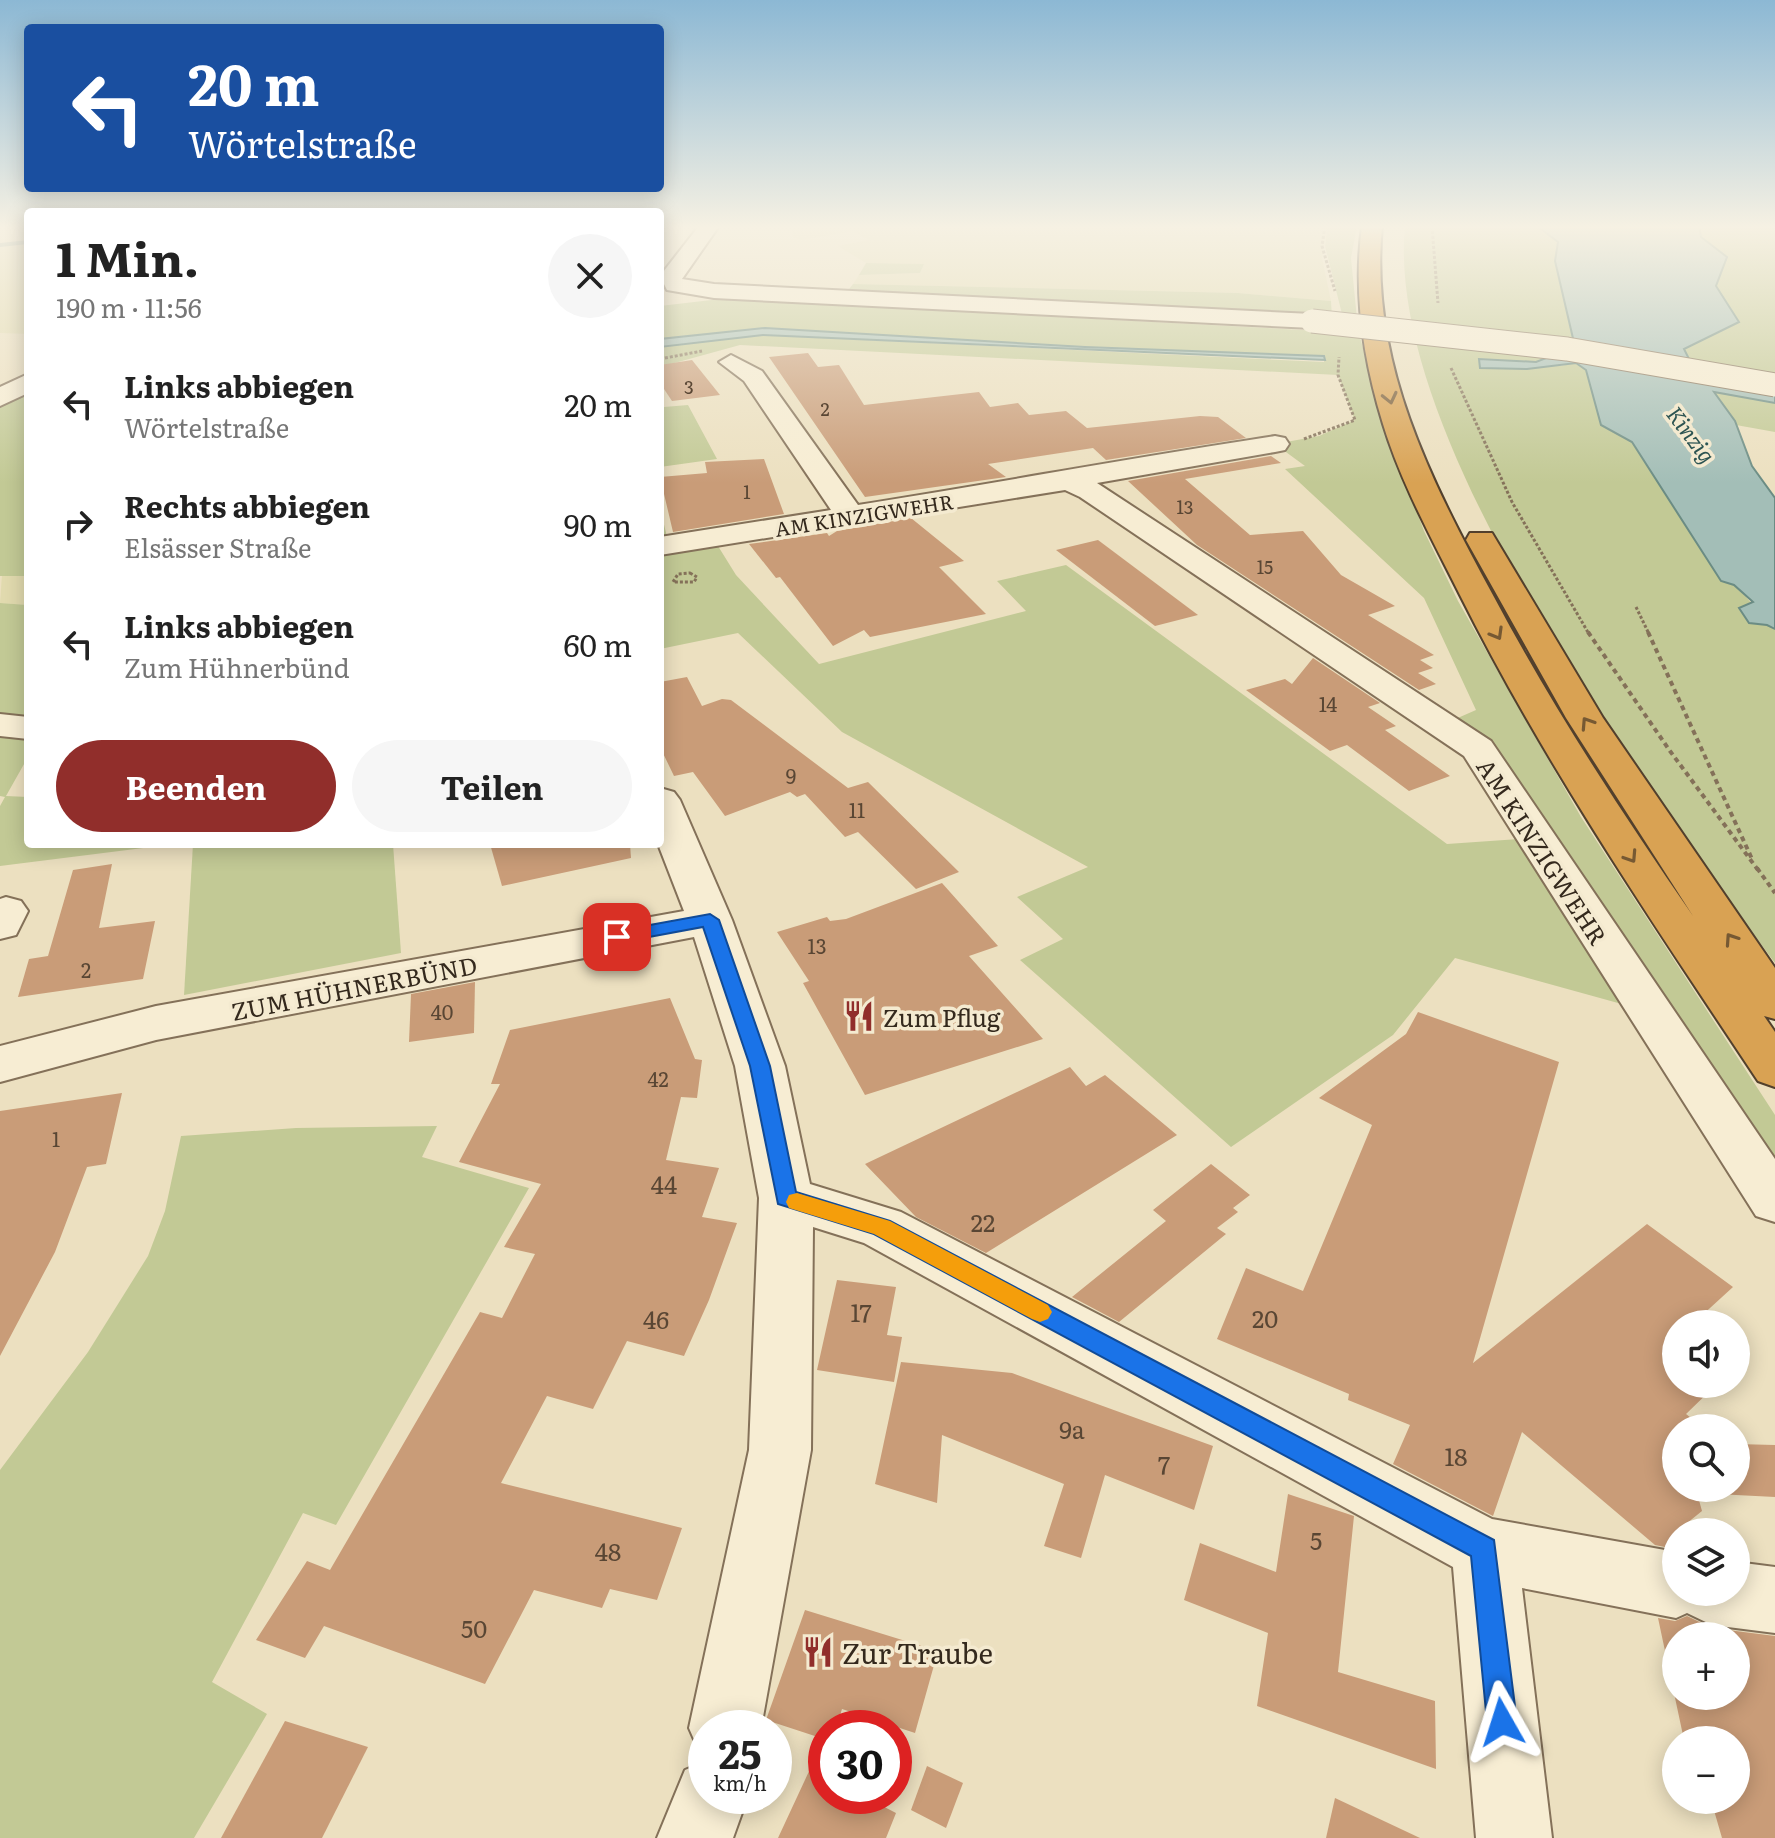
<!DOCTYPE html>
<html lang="de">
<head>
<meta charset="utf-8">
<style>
  :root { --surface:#fff; --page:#f6f6f6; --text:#222; --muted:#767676; --accent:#912e2b }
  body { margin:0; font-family:Literata,serif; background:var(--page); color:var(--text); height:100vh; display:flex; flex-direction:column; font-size:30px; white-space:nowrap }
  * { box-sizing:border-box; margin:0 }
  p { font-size:26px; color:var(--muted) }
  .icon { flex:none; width:44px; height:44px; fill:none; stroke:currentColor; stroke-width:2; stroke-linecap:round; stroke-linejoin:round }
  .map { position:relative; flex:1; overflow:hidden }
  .panel { position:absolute; left:24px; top:208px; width:640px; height:640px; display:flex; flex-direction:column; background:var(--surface); border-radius:8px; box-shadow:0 4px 20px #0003 }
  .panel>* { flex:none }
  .hud { position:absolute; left:24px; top:24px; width:640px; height:168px; border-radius:8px; box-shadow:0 4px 20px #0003; background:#1a4fa0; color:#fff; overflow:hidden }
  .tools { position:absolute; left:1662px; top:1310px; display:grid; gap:16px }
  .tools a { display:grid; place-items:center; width:88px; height:88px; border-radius:50%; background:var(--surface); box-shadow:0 4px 20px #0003; font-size:40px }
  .speed { position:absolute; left:688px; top:1710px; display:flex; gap:16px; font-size:40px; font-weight:700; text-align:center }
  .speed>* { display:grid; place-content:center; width:104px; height:104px; border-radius:50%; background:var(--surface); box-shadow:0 4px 20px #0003; line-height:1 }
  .speed small { font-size:20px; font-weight:400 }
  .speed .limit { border:12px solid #d22; background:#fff; color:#111 }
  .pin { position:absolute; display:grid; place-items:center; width:68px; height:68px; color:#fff; margin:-34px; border-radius:16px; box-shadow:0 4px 12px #0006 }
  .me { position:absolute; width:88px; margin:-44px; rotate:354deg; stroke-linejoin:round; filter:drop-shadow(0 0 6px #0008) }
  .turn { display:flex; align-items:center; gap:28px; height:168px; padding:0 32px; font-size:36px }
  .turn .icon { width:104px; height:104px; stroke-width:2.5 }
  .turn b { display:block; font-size:56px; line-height:68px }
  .round { display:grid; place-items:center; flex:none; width:84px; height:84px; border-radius:42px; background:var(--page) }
  .overview { display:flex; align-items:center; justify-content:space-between; height:136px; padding:0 32px }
  h1 { font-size:48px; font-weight:700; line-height:60px }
  .action { display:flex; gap:16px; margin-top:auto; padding:16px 32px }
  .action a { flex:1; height:92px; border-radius:48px; background:var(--accent); color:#fff; font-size:32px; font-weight:700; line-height:92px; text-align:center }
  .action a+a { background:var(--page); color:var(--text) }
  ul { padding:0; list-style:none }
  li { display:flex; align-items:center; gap:24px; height:120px; padding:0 32px }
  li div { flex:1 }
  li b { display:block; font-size:30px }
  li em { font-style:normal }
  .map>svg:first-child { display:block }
</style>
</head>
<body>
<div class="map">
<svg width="1775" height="1838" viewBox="0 0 1775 1838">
  <rect width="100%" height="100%" fill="#ece0c0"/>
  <g fill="#e1daae">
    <path d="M791 226H1328L1322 258 1331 301 1238 293 853 284 859 275 920 273 923 264 866 263 838 246 869 240 853 231 801 240 793 237Z"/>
    <path d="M28 244V334L0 333V247Z"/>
    <path d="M2 574 28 576V605L0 603Z"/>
  </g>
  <g fill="#c2c995">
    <path d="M1328 226H1357L1351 258 1357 319 1343 318 1325 246Z"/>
    <path d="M1405 226H1537L1558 242 1555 261 1576 348 1536 362 1480 359 1479 364 1560 366 1576 363 1586 370 1601 425 1632 442 1721 581 1734 584 1775 629V963C1650 794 1384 440 1405 226Z"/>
    <path d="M1699 226H1775V379L1691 363 1683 349 1739 322 1716 286 1727 257 1700 237Z"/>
    <path d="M866 263 924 264 920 273 859 275Z"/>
    <path d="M853 284 1238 293 1331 301 1332 317 846 293Z"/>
    <path d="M720 299 1359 333 1379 410 1424 531 1458 601 1581 817 1775 1115V1178L1665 1016 1455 958 1393 1035 1231 1147 1020 960 1063 939 1017 897 1088 867 842 732 738 633 660 649V508L669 545 713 538 736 575 819 664 1026 611 997 581 1066 565 1447 844 1533 838 1444 724 1476 710 1424 598 1285 469 1305 466 1275 444 1319 436 1355 420 1338 375 740 345 660 367V347L763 335 1324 362V356L1085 347 765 328 660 339V306Z"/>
    <path d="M1713 391 1775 403V432L1736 425Z"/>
    <path d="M0 393 28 394V576H0Z"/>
    <path d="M660 401 664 407 688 405 717 459 660 467Z"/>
    <path d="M0 603 28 605V757L6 796 28 797V844H175L0 866V806L5 797 0 796Z"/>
    <path d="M193 844H393L401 953 184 995Z"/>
    <path d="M437 1126 422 1157 529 1188 336 1525 303 1513 212 1682 267 1714 194 1838H0V1470L88 1352 148 1256 165 1211 181 1136 296 1128Z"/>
  </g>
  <g fill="#a3beb7" stroke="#6b8c84" stroke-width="2">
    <path d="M1537 226H1699L1701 237 1727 257 1716 286 1739 322 1684 349 1691 363 1775 393V403L1714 392 1735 421 1752 466 1775 498V629L1767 625 1749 623 1739 608 1753 602 1734 585 1721 581 1632 442 1601 425 1586 370 1576 363 1527 369 1480 368 1479 359 1536 362 1575 347 1555 261 1558 242Z"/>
    <path d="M765 328 1085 347 1324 356 1325 360 763 335 660 347V339Z"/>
  </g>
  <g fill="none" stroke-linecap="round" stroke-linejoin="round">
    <path fill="#6b8c84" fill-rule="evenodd" d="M28 240V244L0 247V243Z"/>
  </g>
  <g fill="#c99c78" fill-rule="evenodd">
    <path d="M808 353 818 367 839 365 864 405 979 392 990 407 1018 403 1029 415 1066 411 1087 428 1200 416 1218 417 1246 438 1106 460 1093 448 988 464 1006 477 865 497 769 357Z"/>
    <path d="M692 360 720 395 672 401 660 383V365Z"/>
    <path d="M1271 456 1281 463 1185 479 1250 535 1303 531 1341 575 1395 606 1368 615 1434 655 1420 660 1433 668 1418 673 1436 684 1419 690 1197 545 1128 481Z"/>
    <path d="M764 459 784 514 673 532 660 477 707 473 705 462Z"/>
    <path d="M911 518 964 561 939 567 986 614 870 637 864 630 833 646 780 577 776 578 749 544 827 533 829 536 837 531Z"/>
    <path d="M1098 540 1198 615 1155 626 1056 550Z"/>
    <path d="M1313 658 1380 703 1368 707 1396 726 1385 730 1450 776 1409 791 1347 745 1330 751 1246 690 1285 679 1292 684Z"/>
    <path d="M687 677 702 706 722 699 731 700 848 788 868 782 959 872 916 889 858 832 845 837 805 794 797 797 790 792 725 816 693 772 674 776 660 747V682Z"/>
    <path d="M490 844H630L631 858 502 886Z"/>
    <path d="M112 864 99 928 155 921 143 979 18 997 29 959 48 956 73 870Z"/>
    <path d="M942 883 998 946 969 956 1043 1039 865 1095 803 983 809 981 777 932 827 917 830 921 846 919Z"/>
    <path d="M475 982 474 1033 409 1042 411 994Z"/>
    <path d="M670 998 695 1059 702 1060 697 1098 681 1097 666 1160 719 1168 702 1217 737 1223 709 1300 684 1356 627 1341 593 1409 547 1396 501 1483 682 1528 657 1600 610 1589 602 1608 534 1590 485 1684 324 1626 305 1658 256 1640 307 1561 330 1570 480 1312 502 1318 535 1254 504 1247 541 1184 459 1162 500 1084H491L510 1030Z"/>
    <path d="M1418 1012 1559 1062 1473 1363 1647 1224 1733 1287 1698 1319 1705 1324H1676V1384H1717L1686 1414 1704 1428H1676V1488H1736V1444L1775 1445V1497L1697 1493 1702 1511 1676 1532 1665 1547 1655 1545 1522 1432 1493 1516 1393 1464 1410 1425 1348 1400 1349 1394 1217 1339 1246 1268 1303 1291 1372 1125 1319 1098 1406 1034Z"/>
    <path d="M1070 1067 1086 1086 1105 1075 1177 1135 986 1253 916 1217 865 1164Z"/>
    <path d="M122 1093 106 1164 87 1167 55 1252 0 1356V1111Z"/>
    <path d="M1211 1164 1250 1195 1233 1208 1238 1212 1217 1228 1226 1234 1119 1322 1072 1297 1166 1221 1153 1210Z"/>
    <path d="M837 1280 896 1287 887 1335 902 1337 894 1382 817 1370Z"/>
    <path d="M901 1362 1012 1373 1213 1446 1194 1510 1105 1475 1081 1558 1044 1546 1064 1484 942 1435 937 1503 875 1484Z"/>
    <path d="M1288 1494 1354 1516 1338 1672 1435 1701 1436 1769 1257 1706 1268 1633 1184 1600 1200 1543 1276 1572Z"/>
    <path d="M805 1610 938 1651 915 1733 842 1709 836 1728H826V1796H863L896 1813 886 1838H778L824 1739 766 1720Z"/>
    <path d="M1687 1616 1712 1628 1775 1636V1838H1722L1711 1800H1736V1740H1684L1658 1618 1675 1621ZM1676 1636H1736V1696H1676Z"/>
    <path d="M285 1721 368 1747 322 1838H221Z"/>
    <path d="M927 1766 963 1783 946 1828 911 1810Z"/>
    <path d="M1335 1798 1420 1838H1326Z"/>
  </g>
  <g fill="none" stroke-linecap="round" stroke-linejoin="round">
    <defs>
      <g id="minor">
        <path d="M699 226H719L682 279 714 284 1312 314 1324 321 1312 328 714 298 667 290 660 276Z"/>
        <path d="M731 355 762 371 858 505C997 483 1136 457 1275 436L1285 438 1289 444 1285 450 1275 452 1097 483 1491 741 1775 1159V1222L1756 1216 1464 756 1080 497 1065 490 660 555V537L831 510 744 381 719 362Z"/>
        <path d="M28 374V393L0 406V387Z"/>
        <path d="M0 714 28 717V739L0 736Z"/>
        <path d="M660 788 674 792 680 800 732 920 785 1066 810 1184 901 1212 1492 1519 1676 1552V1592H1736V1562L1775 1567V1633L1712 1625 1687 1613 1676 1618 1522 1588 1552 1838H1476L1453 1567 864 1243 813 1227 811 1450 761 1728H706V1756L700 1753 689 1728 749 1450 759 1198 735 1066 694 937 156 1040 0 1082V1046L156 1006 684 911 658 844Z"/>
        <path d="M6 897 21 901 28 911 16 935 0 939V899Z"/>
        <path d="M706 1761V1796H748L733 1838H657L685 1770Z"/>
      </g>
      <path id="highway" d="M1362 226H1382C1369 362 1431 481 1494 597 1553 708 1622 813 1693 916L1566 718 1466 540 1470 533H1492L1603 718 1775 968V1019L1764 1016 1775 1032V1087L1758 1081C1653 923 1545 765 1460 595 1432 539 1401 483 1383 424 1363 359 1353 293 1362 226Z"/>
    </defs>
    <use href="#minor" stroke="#847159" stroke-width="4"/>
    <use href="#highway" stroke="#52402d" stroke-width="4"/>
    <g stroke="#847159" stroke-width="3" stroke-dasharray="3 2" stroke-linecap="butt">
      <path d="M1325 226 1322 246 1335 291"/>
      <path d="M1432 226 1438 303"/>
      <path d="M660 359 702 351"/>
      <path d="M1451 368 1512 502 1589 634"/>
      <path d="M1304 439 1355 420 1338 375 1339 357"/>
      <path d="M690 573 697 577 694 582H673L678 574Z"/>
      <path d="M1636 607 1649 634"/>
    </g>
    <g stroke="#847159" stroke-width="4" stroke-dasharray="5 4" stroke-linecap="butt">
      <path d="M1588 632 1670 751 1758 870"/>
      <path d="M1648 632 1752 859"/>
      <path d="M1757 868 1775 893"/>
    </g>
    <use href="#minor" fill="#f7edd3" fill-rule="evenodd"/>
    <use href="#highway" fill="#d9a253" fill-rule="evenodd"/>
    <defs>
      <path id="minor-bridge" d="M1312 321 1567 349 1775 385"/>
    </defs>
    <use href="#minor-bridge" stroke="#847159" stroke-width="25" stroke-linecap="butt"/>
    <use href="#minor-bridge" stroke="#f7edd3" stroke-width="23"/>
  </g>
  <defs><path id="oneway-chevron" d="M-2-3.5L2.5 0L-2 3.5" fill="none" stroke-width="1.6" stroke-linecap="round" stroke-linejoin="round" transform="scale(2)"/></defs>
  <g stroke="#765933">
    <use href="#oneway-chevron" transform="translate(1390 398) rotate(77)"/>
    <use href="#oneway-chevron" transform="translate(1497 634) rotate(60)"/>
    <use href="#oneway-chevron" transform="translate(1587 723) rotate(-123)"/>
    <use href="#oneway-chevron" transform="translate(1631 857) rotate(57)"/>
    <use href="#oneway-chevron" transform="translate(1731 939) rotate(-124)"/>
  </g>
  <linearGradient id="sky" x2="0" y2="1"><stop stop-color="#8cb8d4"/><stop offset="0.47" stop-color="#f6f1e3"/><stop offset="1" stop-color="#f6f1e3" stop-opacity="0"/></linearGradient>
  <rect width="1775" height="483" fill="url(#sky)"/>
  <path fill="#1a73e8" stroke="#114b97" stroke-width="2" d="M710 914 719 920 770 1066 796 1192 890 1221 1494 1540 1517 1722 1512 1733 1502 1737 1492 1733 1487 1722 1471 1556 874 1234 778 1204 750 1066 703 927 617 943 608 937 617 931Z"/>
  <path fill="#f59e0b" d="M797 1193 890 1221 1048 1305 1052 1312 1048 1319 1040 1322 1032 1319 874 1234 789 1208 786 1202 789 1195Z"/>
  <defs>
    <symbol id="restaurant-bare" viewBox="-9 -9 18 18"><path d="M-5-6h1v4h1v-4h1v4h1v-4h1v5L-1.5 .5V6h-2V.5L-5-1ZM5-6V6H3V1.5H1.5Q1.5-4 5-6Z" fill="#912e2b" stroke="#f4ead0" stroke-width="2.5" paint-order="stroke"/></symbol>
  </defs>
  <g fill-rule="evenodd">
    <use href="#restaurant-bare" x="837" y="994" width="44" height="44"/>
    <use href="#restaurant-bare" x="796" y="1630" width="44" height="44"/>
  </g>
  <g text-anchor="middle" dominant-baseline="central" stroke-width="7" stroke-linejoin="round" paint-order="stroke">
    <g font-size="18" fill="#594634">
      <text x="689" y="386">3</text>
      <text x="825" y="408">2</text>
      <text x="747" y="491">1</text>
      <text x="1185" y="506">13</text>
      <text x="1265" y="566">15</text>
    </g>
    <g font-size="20" fill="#34291d" stroke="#f4ead0">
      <text transform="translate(864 514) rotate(-9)">AM KINZIGWEHR</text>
    </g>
    <g font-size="20" fill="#594634">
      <text x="1328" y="703">14</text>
      <text x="791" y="775">9</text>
      <text x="857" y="809">11</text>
      <text x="817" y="945">13</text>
      <text x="86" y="969">2</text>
      <text x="442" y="1011">40</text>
      <text x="658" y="1078">42</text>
      <text x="56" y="1138">1</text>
    </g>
    <g font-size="22" font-style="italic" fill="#2d5452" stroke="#f4ead0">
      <text transform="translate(1692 434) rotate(53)">Kinzig</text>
    </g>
    <g font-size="24" fill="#34291d" stroke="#f4ead0">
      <text transform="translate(1543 851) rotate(57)">AM KINZIGWEHR</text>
      <text transform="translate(354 987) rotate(-11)">ZUM HÜHNERBÜND</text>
    </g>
    <g font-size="24" fill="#34291d" stroke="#f4ead0" text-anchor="start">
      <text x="883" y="1016">Zum Pflug</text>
    </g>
    <g font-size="24" fill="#594634">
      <text x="664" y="1183">44</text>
      <text x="983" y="1221">22</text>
      <text x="861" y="1311">17</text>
      <text x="1265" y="1317">20</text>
      <text x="656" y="1318">46</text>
      <text x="1072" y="1428">9a</text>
      <text x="1456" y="1455">18</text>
      <text x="1164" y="1463">7</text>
      <text x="1316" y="1539">5</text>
      <text x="608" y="1550">48</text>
      <text x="474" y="1627">50</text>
    </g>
    <g font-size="28" fill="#34291d" stroke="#f4ead0" text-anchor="start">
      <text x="842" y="1652">Zur Traube</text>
    </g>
  </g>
</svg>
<div class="tools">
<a><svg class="icon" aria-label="sound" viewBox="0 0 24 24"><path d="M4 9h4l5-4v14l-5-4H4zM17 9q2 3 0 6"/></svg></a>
<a><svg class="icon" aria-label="search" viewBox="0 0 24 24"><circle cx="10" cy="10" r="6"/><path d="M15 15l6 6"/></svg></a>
<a><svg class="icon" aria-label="layers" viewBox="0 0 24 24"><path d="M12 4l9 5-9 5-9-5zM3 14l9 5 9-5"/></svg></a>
<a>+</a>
<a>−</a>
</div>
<div class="speed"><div>25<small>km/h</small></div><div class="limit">30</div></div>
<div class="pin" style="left:617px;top:937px;background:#d93025"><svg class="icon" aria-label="arrive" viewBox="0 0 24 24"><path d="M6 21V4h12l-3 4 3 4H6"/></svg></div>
<svg class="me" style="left:1502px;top:1722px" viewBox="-20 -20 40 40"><path d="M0-17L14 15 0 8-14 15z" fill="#1a73e8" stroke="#fff" stroke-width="4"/></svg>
<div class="hud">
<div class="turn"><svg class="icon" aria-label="left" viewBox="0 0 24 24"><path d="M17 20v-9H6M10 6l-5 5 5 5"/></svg><div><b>20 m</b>Wörtelstraße</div></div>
</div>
<section class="panel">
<div class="overview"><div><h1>1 Min.</h1><p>190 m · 11:56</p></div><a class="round"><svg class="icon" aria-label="close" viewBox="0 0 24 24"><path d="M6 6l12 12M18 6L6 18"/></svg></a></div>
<ul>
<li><svg class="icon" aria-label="left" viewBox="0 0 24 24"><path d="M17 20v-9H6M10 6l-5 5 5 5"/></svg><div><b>Links abbiegen</b><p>Wörtelstraße</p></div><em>20 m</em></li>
<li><svg class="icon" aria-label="right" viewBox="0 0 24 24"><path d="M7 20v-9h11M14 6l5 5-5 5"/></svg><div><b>Rechts abbiegen</b><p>Elsässer Straße</p></div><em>90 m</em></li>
<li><svg class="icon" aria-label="left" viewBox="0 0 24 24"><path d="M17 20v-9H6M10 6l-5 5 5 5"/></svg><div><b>Links abbiegen</b><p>Zum Hühnerbünd</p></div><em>60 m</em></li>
</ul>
<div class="action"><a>Beenden</a><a>Teilen</a></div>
</section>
</div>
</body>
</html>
